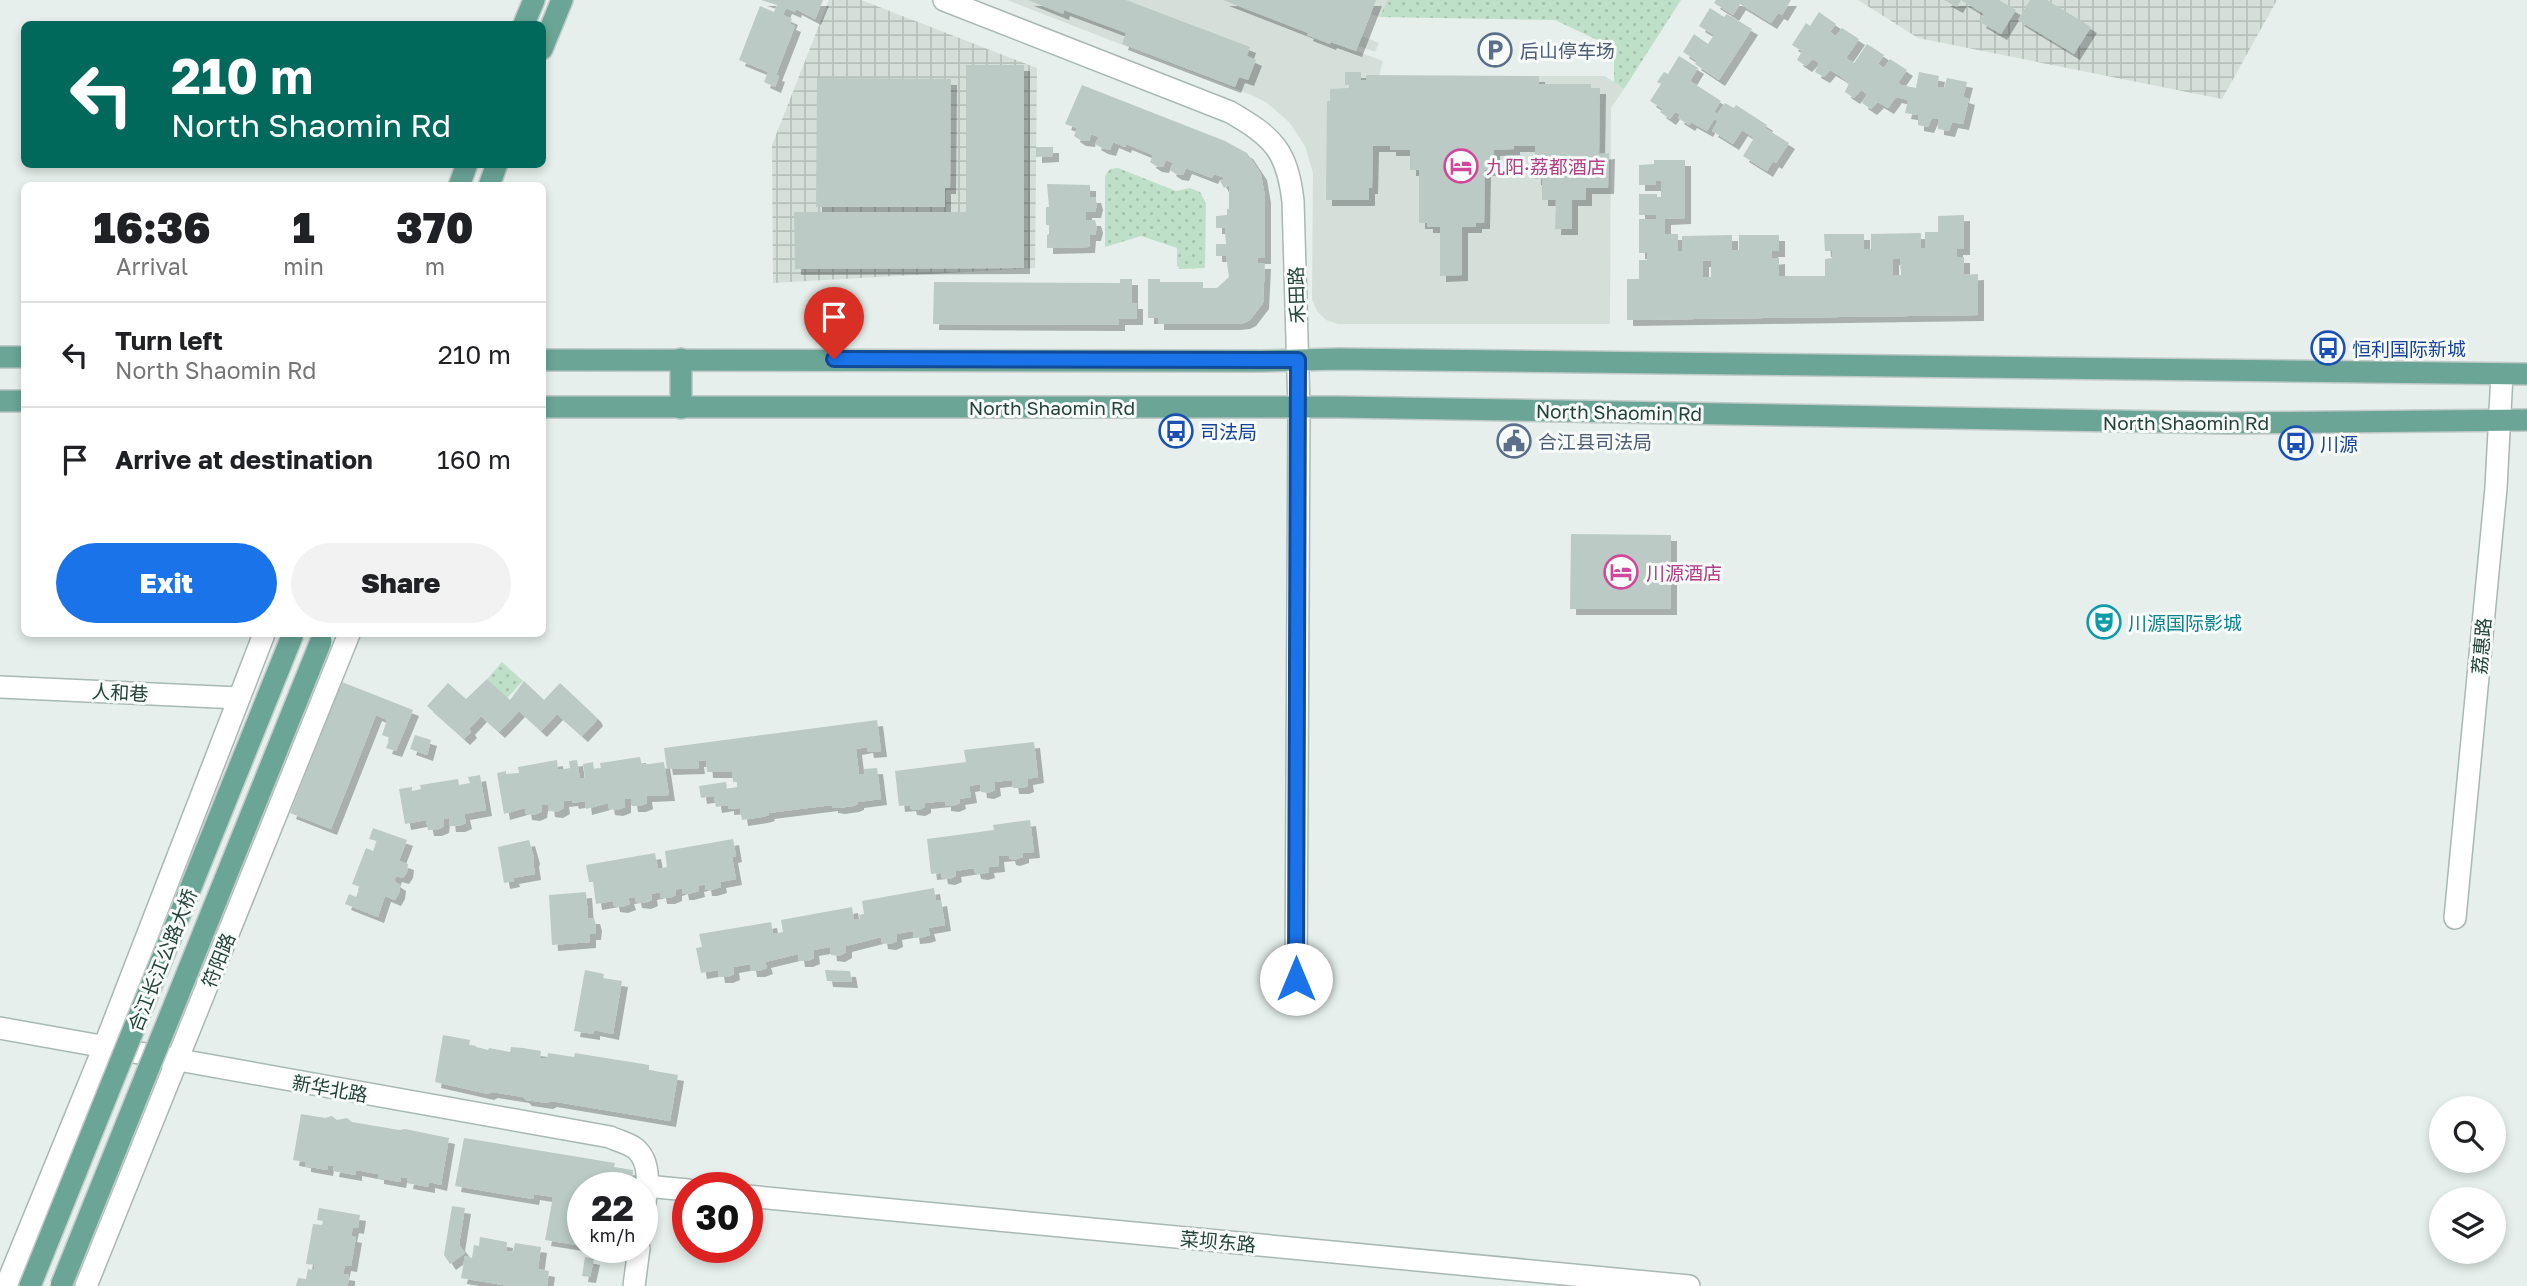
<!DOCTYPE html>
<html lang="en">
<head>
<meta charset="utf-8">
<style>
  :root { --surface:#fff; --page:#f2f2f2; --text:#202124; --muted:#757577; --line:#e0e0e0; --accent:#1a73e8 }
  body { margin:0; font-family:"Golos Text","Noto Sans SC",sans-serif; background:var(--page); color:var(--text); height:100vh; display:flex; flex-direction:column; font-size:26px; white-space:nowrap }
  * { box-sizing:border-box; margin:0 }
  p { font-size:23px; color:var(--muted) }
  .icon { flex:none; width:38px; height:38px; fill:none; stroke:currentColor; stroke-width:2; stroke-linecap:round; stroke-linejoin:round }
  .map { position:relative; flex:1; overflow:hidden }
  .drawer { position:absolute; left:21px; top:182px; width:525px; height:455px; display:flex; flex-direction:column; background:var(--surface); border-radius:10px; box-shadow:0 4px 10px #0003 }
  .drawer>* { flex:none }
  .banner { position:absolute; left:21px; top:21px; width:525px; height:147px; border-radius:10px; box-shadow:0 4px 10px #0003; background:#00695c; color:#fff; overflow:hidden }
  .controls { position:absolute; left:2429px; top:1096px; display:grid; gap:14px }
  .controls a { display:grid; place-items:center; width:77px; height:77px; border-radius:50%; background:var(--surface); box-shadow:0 4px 10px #0003; font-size:35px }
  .speed { position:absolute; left:567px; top:1172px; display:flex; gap:14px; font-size:35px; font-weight:700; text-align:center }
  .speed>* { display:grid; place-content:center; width:91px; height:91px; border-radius:50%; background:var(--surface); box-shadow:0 4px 10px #0003; line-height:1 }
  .speed small { font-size:18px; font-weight:400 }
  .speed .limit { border:10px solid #d22; background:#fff; color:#111 }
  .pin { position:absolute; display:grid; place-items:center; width:60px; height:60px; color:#fff; margin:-72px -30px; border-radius:50% 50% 50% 0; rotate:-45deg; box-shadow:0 0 7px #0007 }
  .pin .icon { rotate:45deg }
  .me { position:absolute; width:77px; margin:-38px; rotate:0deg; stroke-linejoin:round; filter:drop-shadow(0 0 5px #0008) }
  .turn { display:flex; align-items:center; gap:24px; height:147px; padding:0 35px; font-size:32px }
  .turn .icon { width:91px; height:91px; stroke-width:2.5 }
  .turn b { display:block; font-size:49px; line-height:60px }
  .eta { display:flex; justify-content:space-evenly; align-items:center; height:119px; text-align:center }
  .eta b { font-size:42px; font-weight:800; line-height:49px }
  .action { display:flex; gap:14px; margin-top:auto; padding:14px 35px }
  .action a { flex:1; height:80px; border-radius:42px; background:var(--accent); color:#fff; font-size:28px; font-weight:800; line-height:80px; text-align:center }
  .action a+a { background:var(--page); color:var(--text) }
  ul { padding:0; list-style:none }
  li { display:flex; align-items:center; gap:21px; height:105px; padding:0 35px; border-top:2px solid var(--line) }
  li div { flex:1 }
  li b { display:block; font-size:26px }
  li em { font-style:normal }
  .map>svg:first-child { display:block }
</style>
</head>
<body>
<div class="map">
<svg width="2527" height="1286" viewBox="0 0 2527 1286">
  <defs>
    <pattern id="industrial-grid" width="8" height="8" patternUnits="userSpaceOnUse" patternTransform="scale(1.75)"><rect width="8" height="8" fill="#d4dfda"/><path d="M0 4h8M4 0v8" fill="none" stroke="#b6c1bc"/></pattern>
    <pattern id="grass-dots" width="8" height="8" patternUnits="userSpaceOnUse" patternTransform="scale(1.75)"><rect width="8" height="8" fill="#bfe0c8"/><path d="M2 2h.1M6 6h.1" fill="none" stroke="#a4c1ad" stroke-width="1.8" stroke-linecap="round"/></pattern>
    <filter id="shadow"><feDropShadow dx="6" dy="6" stdDeviation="0" flood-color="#0004"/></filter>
  </defs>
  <rect width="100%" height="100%" fill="#e6efeb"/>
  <path fill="#d4dfda" d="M1007 0H1387L1380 17 1370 14 1362 36 1379 43 1375 52 1359 46 1356 51 1383 61 1379 76H1605L1624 89 1611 108 1610 324H1338L1326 320 1317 311 1312 299 1313 173 1305 146 1289 122 1267 103 1254 96Z"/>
  <g fill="url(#industrial-grid)">
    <path d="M829 0H861L1037 68 1035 268 773 283 772 145Z"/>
    <path d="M1858 0H2277L2222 99 1918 38Z"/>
  </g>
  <g fill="url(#grass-dots)">
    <path d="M1387 0H1681L1624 89 1614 82V48L1555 20 1380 17Z"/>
    <path d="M1118 168 1176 191 1190 188 1200 192 1206 203 1205 268 1180 269 1177 266V248L1141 236 1105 247V176L1110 169Z"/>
    <path d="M502 662 523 681 507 698 487 679Z"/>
  </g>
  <g fill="#bbcac4" fill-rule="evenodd" filter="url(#shadow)">
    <path d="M761 0H823L815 19 796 9 795 12 786 8 783 15 792 19 790 24 795 26 776 75 779 76 775 87 764 82 768 72 739 60 760 6 774 12 777 5Z"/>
    <path d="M1028 0H1126L1250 47 1247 56 1256 60 1248 80 1239 77 1235 87 1122 44 1126 33 1064 10 1063 14Z"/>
    <path d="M1223 0H1376L1356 51 1331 42 1330 44 1307 35 1308 33Z"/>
    <path d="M1716 0H1791L1782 15 1778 13 1771 23 1740 4 1733 15 1714 3Z"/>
    <path d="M1944 0H1999L2016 10 2001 34 1980 22 1984 14 1961 0 1957 7Z"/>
    <path d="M2030 0H2047L2091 27 2074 54 2018 20Z"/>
    <path d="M1710 8 1724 17 1727 14 1752 29 1719 80 1695 64 1697 61 1683 52 1694 34 1708 44 1714 35 1699 26Z"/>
    <path d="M1819 12 1836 24 1830 32 1836 36 1842 28 1859 39 1846 58 1854 63 1867 44 1884 55 1878 64 1884 68 1890 59 1907 70 1898 83 1901 85 1916 88 1919 72 1939 76 1937 87 1944 88 1947 78 1967 82 1963 97 1969 99 1963 124 1952 122 1949 131 1938 129V119L1932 118 1928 127 1918 125V115L1905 113 1908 100 1896 97 1888 108 1878 102 1871 109 1862 103 1867 94 1861 90 1854 98 1845 92 1849 83 1840 76 1830 70 1824 77 1815 72 1819 63 1813 59 1806 66 1797 60 1802 51 1792 45 1806 23 1810 26Z"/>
    <path d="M1679 56 1698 68 1690 81 1721 101 1714 112 1717 114 1725 103 1734 108 1736 105 1767 125 1765 128 1789 143 1776 163 1773 161 1767 171 1743 156 1754 138 1742 130 1733 144 1712 131 1718 121 1714 119 1707 131 1691 122 1689 125 1678 118 1680 114 1675 112 1670 119 1660 112 1663 109 1650 101 1661 84 1657 82 1664 72 1668 74Z"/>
    <path d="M966 65H1024V268L795 269 794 212H966Z"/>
    <path d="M1345 72H1361V80H1366V75L1536 76H1539V84H1591V88H1600L1599 154 1609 153 1608 188H1586V200H1572V229H1555L1556 200H1542V179H1535V146H1514V149L1494 150V170H1485L1484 223H1476V227H1462V275L1440 276V227H1427V223H1419V170H1410V150H1390V146H1373L1372 188H1369V200H1326L1327 101H1330V89L1349 88V85H1345Z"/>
    <path d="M817 78 951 79 950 188H945V207H816Z"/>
    <path d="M1082 85 1225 141 1247 153 1261 174 1265 197V258H1258V263H1265L1263 303 1250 320 1244 323 1234 324H1158V318H1148V279H1160V282H1203V288H1217L1229 277 1226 256H1216V244H1226L1225 232 1226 228H1216V216L1227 215V209H1229V185L1224 188 1220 181 1225 178 1214 174 1212 178 1186 168 1183 175 1176 174 1170 170 1173 163 1166 160 1163 167 1156 166 1150 162 1153 155 1126 144 1125 147 1113 142 1110 150 1102 148 1095 144 1099 137 1091 134 1089 141 1080 140 1074 136 1077 128 1065 124Z"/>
    <path d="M1036 147H1053V156L1036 157Z"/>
    <path d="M1654 160H1685V218L1665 219V234H1678V251H1682V236L1732 235V250H1739V235H1779V251H1772L1771 259 1779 258V276H1825V259L1832 258V251H1825L1824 234H1864V249H1871V234L1921 233V248H1925V232H1938V216L1964 215V249H1957V257H1964V275L1978 274V315L1627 320V279H1639V260H1647V253H1639V219H1656V215H1639V194H1657V197H1661V181H1656V185H1639V165L1654 164ZM1893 259H1900L1901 275H1893ZM1703 261H1711V277H1703Z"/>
    <path d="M1047 184 1090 185V197H1095L1097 204 1095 212H1086V220H1095L1097 227 1095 235H1090L1089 247 1047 248V235L1049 234V225H1046V207H1049Z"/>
    <path d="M1120 279H1132V303H1137V319H1119V325L933 324 934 282 1120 283Z"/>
    <path d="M1571 534 1671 535V609H1570Z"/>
    <path d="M487 679 510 700 524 681 544 700 560 683 595 716 597 720 582 736 557 714 541 731 519 711 499 732 481 716 469 729 471 732 464 739 427 706 448 683 466 699Z"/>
    <path d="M342 682 413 710 396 751 386 748 390 738 382 735 387 720 376 715 331 829 290 813Z"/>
    <path d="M877 720 881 751 868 752 867 747 856 749 859 774H864V769L877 768 881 799 858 802V804L853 806 839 808 832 807V805L768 813 769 815 762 817 742 820 740 808 728 809V805L716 807 714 796 701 798 699 786 726 782 727 789 737 787V782H733L732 772H707L706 760 698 761 699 768 667 769 664 748Z"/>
    <path d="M415 735 431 740 427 755 410 749Z"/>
    <path d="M1034 742 1038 777 1027 779 1028 786 1023 788H1013L1012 780 994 782 995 790 988 793 981 792 980 784 969 786 971 797 959 799 960 803 953 806 945 805V801L925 803V807L919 810 911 809 910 805 899 806 895 771 966 762 964 750Z"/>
    <path d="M640 757 642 765 664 762 669 795 646 796 647 803 640 806H632L631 799H625V807L617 810 609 809 608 803 586 809 585 801 573 803 572 800 563 801 564 808 557 812 549 811 548 804 542 805 541 812 534 815 526 814 525 808 504 814 497 773 506 771V774L519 773 518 767 557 760 558 770 570 768 569 761 577 760 580 779 585 778 583 764 593 762 594 770 601 768 600 763Z"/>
    <path d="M480 775 486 810 464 814 466 823 459 826H450L449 818 444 819 443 827 436 830H428L426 820 405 824 399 789 412 787V791L421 789 420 785 458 779 459 785 470 783 468 777Z"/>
    <path d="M1030 820 1034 852 1023 853V857L1014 860 1010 859 1009 855 998 856 999 866 988 867 989 872 982 874 975 873 974 868 955 871 956 876 949 879 942 878 941 873 931 874 927 839 994 830 993 825Z"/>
    <path d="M373 828 407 840 399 861 408 864 407 872 403 878 396 876 394 881 400 885 399 893 395 900 385 896 378 917 345 904 349 894 356 897 360 887 352 884 366 848 373 851 377 841 369 839Z"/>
    <path d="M733 839 736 856 732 857 736 879 720 882 721 887 711 890H706L705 884 698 886 699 891 688 894H683L682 888 676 890V895L669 898H661L660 892 651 894 652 900 645 903 636 902 635 897 628 898 630 904 622 907 614 906 613 901 596 904 593 882H589L586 865 655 853 658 869 667 867 665 851Z"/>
    <path d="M529 840 534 858 533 861 535 874 513 878 514 881 504 883 498 847Z"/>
    <path d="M934 888 936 901 941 900 945 925 928 928 930 935 924 937 914 938 913 931 896 934 897 941 890 944 882 943 881 937 846 946V952L839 956 831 955 830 947 813 950 814 958 807 961H799L798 954 765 962 767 968 759 971H751L750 964 733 967 734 974 727 977H719L718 970 701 973 696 948 702 947 699 934 771 922 773 934 783 932 781 920 852 907 854 920 860 919 859 915 864 914 862 901Z"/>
    <path d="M586 892 588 918H594L596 925 595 934H590V942L552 945 549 895Z"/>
    <path d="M585 970 604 974 603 978 622 981 613 1034 594 1030V1034L574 1031Z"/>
    <path d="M825 970 850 971 852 982 827 981Z"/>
    <path d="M443 1035 470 1040 469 1045 488 1050 489 1048 510 1052 511 1047 523 1048 541 1051 540 1058 547 1059 548 1053 574 1057 575 1053 649 1065V1070L678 1075 670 1121 551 1101 547 1103 526 1100 523 1097 492 1092 488 1094 435 1082Z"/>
    <path d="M301 1114 325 1118 332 1116 337 1120 347 1118 352 1122 399 1130 405 1129 449 1138 441 1185 429 1182V1187L407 1183 408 1178 401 1177 400 1182 378 1178V1174L372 1173 356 1170V1175L333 1171 334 1166 328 1165 327 1170 305 1166V1162L293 1160Z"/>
    <path d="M464 1138 615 1163 614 1167 633 1170 632 1188H583V1246L545 1240 553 1197 534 1194 533 1199 455 1186Z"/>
    <path d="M452 1206 465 1208 459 1245 465 1253 450 1264 444 1255Z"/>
    <path d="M319 1208 360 1215 358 1228 353 1227 351 1236 356 1237 351 1266 345 1265 343 1274 349 1275V1280L347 1286H296L298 1278 306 1279 308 1269 314 1270 315 1265 306 1264 313 1224 322 1225 323 1221 317 1220Z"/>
    <path d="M480 1237 507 1242 506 1251 513 1252 515 1243 541 1247 538 1269 549 1271 547 1286H509L461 1278 465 1256 472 1258 474 1245 479 1246Z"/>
    <path d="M585 1257 594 1259 590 1277 582 1276Z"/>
  </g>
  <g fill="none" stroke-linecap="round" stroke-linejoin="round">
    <defs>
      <g id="minor">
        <path d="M944 0 1230 112C1273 137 1287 150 1293 201L1299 408 1296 979"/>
        <path d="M0 687 239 698"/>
        <path d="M2455 918 2496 488 2502 374"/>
        <path d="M0 1028 610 1137C618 1141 629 1143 636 1149 655 1166 645 1199 642 1221"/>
        <path d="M646 1186 688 1190"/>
        <path d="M747 1196 1689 1286"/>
        <path d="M6 1286 104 1047 264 634"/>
        <path d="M86 1286 349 634"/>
        <path d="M634 1286 639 1248"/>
      </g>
      <g id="major">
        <path d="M524 24 534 0"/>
        <path d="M542 49 562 0"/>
        <path d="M459 186 467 164"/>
        <path d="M489 186 497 164"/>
        <path d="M0 357H24"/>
        <path d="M542 360 1260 361 1339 359 2527 374"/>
        <path d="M0 401H24"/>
        <path d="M542 407H1339L2228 423 2527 420"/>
        <path d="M681 408V359"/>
      </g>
    </defs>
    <use href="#minor" stroke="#a8b8b2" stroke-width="24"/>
    <use href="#major" stroke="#c2cac8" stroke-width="24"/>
    <use href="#minor" stroke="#fff" stroke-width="21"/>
    <use href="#major" stroke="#6aa596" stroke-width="21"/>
    <defs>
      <g id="major-bridge">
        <path d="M30 1286 293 634"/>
        <path d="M61 1286 321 641"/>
      </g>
    </defs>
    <use href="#major-bridge" stroke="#c2cac8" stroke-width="24" stroke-linecap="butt"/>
    <use href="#major-bridge" stroke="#6aa596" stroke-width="21"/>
  </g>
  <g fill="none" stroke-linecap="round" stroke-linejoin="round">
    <defs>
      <path id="route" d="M834 359 1298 360 1296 979"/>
    </defs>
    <use href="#route" stroke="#114b97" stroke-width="18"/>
    <use href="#route" stroke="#1a73e8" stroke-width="12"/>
  </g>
  <defs>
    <symbol id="parking-ring" viewBox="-11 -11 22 22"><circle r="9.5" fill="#f7fbf9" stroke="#5c6f8a" stroke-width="1.5"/><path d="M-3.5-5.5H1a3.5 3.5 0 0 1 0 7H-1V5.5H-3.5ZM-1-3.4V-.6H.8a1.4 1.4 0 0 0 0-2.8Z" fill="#5c6f8a"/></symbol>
    <symbol id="hotel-ring" viewBox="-11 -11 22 22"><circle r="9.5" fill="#f7fbf9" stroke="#d1479c" stroke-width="1.5"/><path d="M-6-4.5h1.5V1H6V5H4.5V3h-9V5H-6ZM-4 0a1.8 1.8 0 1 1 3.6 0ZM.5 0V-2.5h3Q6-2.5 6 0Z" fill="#d1479c"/></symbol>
    <symbol id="bus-ring" viewBox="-11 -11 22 22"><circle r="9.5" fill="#f7fbf9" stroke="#1a4fb4" stroke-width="1.5"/><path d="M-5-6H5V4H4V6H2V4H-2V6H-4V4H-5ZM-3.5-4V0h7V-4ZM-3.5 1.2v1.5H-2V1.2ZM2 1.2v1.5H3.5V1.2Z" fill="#1a4fb4"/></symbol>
    <symbol id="civic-ring" viewBox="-11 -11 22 22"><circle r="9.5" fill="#f7fbf9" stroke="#5c6f8a" stroke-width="1.5"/><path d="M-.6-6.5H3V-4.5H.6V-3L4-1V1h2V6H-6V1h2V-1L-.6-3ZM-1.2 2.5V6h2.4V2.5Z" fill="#5c6f8a"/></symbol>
    <symbol id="theatre-ring" viewBox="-11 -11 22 22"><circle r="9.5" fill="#f7fbf9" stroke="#0f9aa8" stroke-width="1.5"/><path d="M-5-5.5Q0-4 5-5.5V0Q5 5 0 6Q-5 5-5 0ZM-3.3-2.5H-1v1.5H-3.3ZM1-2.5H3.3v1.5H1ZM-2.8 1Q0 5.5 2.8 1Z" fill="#0f9aa8"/></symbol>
  </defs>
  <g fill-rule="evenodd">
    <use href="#parking-ring" x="1476" y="31" width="38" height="38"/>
    <use href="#hotel-ring" x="1442" y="147" width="38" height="38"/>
    <use href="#bus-ring" x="2309" y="329" width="38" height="38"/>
    <use href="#bus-ring" x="1157" y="412" width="38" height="38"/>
    <use href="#civic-ring" x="1495" y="422" width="38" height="38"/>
    <use href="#bus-ring" x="2277" y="424" width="38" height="38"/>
    <use href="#hotel-ring" x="1602" y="553" width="38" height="38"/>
    <use href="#theatre-ring" x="2085" y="603" width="38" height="38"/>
  </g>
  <g text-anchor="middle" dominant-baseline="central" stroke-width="6" stroke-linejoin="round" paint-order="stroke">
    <g font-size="19" fill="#4e5e75" stroke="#f7fbf9" text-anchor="start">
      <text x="1520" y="50">后山停车场</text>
      <text x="1538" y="441">合江县司法局</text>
    </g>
    <g font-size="19" fill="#b23c85" stroke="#f7fbf9" text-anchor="start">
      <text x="1486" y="166">九阳·荔都酒店</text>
      <text x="1646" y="572">川源酒店</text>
    </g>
    <g font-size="19" fill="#24423a" stroke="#f7fbf9">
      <text transform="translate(1296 295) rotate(-92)">禾田路</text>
      <text x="1052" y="407">North Shaomin Rd</text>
      <text transform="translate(1619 412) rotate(1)">North Shaomin Rd</text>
      <text x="2186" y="422">North Shaomin Rd</text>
      <text transform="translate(2481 646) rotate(-85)">荔惠路</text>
      <text transform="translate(120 692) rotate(3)">人和巷</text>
      <text transform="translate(162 960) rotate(-68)">合江长江公路大桥</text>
      <text transform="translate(218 960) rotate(-68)">符阳路</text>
      <text transform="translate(330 1088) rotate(10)">新华北路</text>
      <text transform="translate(1218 1241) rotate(5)">菜坝东路</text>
    </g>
    <g font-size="19" fill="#164399" stroke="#f7fbf9" text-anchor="start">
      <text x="2352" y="348">恒利国际新城</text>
      <text x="1200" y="431">司法局</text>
      <text x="2320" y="443">川源</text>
    </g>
    <g font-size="19" fill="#0d838f" stroke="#f7fbf9" text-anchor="start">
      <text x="2128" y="622">川源国际影城</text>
    </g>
  </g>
</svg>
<div class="controls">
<a><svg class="icon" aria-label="search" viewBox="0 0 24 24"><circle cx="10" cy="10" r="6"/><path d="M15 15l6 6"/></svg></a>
<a><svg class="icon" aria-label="layers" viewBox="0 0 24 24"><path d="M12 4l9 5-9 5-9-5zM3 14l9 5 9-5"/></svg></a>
</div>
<div class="speed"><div>22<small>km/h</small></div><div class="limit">30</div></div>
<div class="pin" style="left:834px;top:359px;background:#d93025"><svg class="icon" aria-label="arrive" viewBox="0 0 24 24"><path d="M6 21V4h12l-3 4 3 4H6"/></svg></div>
<svg class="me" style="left:1296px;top:979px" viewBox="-20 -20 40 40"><circle r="19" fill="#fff"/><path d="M0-13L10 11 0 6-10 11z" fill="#1a73e8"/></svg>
<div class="banner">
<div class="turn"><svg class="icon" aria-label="left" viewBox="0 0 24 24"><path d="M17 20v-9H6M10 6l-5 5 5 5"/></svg><div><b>210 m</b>North Shaomin Rd</div></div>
</div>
<section class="drawer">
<div class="eta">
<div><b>16:36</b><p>Arrival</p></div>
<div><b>1</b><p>min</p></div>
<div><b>370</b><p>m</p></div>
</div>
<ul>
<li><svg class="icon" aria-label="left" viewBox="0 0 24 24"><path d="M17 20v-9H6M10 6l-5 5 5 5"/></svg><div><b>Turn left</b><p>North Shaomin Rd</p></div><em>210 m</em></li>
<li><svg class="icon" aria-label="arrive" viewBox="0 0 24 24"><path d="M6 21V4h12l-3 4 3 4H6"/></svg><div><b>Arrive at destination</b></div><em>160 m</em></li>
</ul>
<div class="action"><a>Exit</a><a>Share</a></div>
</section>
</div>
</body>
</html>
